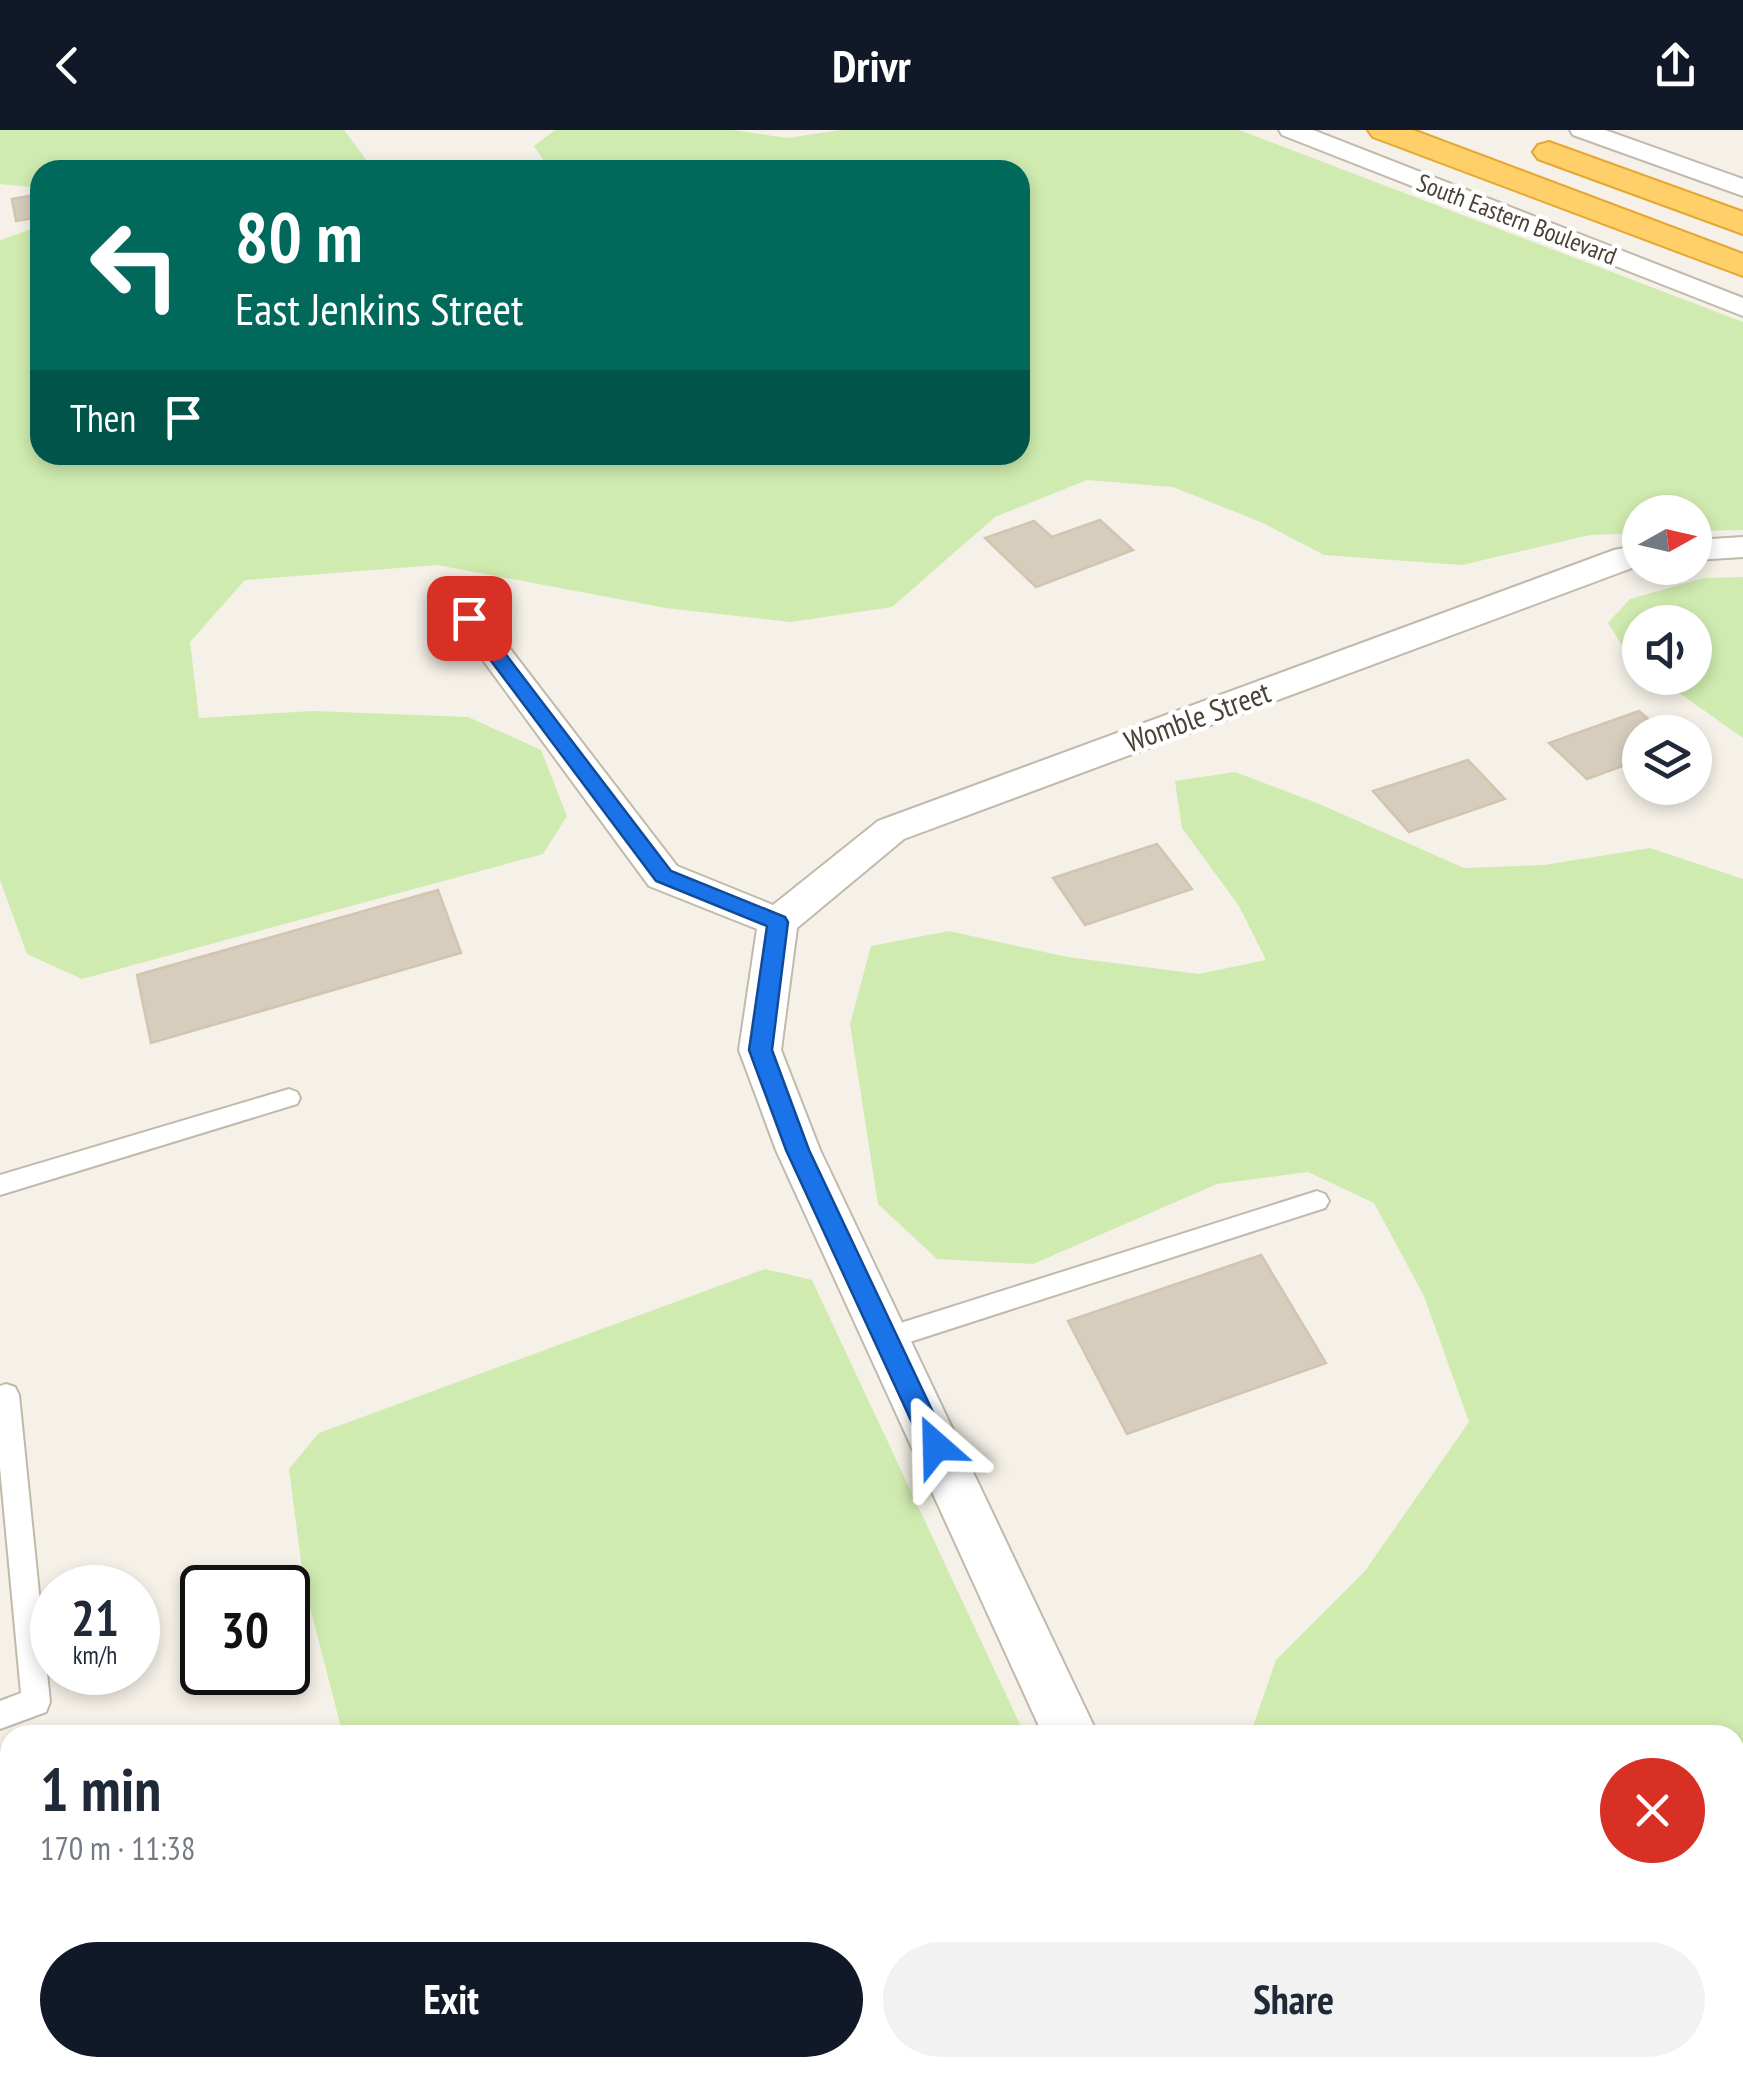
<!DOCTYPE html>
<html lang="en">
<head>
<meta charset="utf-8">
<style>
  :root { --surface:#fff; --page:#f2f2f3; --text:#1f2937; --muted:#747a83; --accent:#111827 }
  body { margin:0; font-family:"PT Sans Narrow",sans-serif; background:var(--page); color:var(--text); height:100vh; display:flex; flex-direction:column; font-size:38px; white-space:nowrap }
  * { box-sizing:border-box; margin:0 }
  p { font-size:32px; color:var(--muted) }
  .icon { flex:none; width:55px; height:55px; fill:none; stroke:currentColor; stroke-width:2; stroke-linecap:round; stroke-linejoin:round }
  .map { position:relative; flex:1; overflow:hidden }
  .side { position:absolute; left:0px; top:1595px; width:1745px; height:352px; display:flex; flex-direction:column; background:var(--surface); border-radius:30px 30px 0 0; box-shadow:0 5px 15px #0003 }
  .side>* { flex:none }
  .hud { position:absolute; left:30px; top:30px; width:1000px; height:305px; border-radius:30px; box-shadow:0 5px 15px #0003; background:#00695c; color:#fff; overflow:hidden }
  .needle { width:65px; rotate:82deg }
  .buttons { position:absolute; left:1622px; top:365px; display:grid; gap:20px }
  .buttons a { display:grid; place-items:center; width:90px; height:90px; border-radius:50%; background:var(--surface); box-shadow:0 5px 15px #0003; font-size:50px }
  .speed { position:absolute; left:30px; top:1435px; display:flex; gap:20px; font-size:50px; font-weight:700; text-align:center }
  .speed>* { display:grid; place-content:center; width:130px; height:130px; border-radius:50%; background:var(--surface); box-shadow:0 5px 15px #0003; line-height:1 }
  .speed small { font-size:25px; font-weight:400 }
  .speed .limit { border:5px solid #111; border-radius:15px; background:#fff; color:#111 }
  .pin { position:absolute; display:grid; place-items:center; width:85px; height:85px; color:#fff; margin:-42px; border-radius:20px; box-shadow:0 5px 15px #0006 }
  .me { position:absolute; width:110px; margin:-55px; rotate:335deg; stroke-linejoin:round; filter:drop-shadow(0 0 8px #0008) }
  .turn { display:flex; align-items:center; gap:35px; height:210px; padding:0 40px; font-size:45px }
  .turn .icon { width:130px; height:130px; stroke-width:2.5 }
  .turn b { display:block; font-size:70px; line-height:85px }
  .then { display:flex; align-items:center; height:95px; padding:0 40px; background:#0003; gap:20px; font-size:38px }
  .round { display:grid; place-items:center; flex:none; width:105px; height:105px; border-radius:52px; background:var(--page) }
  .headline { display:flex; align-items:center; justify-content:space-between; height:170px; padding:0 40px }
  h1 { font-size:60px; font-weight:800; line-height:75px }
  .action { display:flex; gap:20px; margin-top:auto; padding:20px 40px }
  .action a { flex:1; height:115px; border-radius:60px; background:var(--accent); color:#fff; font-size:40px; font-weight:800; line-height:115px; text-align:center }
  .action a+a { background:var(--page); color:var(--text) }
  header { display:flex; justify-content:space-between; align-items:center; height:130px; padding:0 40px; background:var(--accent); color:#fff; font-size:45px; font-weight:800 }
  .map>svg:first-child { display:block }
</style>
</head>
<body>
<header><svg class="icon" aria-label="back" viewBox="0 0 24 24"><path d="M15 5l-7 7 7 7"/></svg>Drivr<svg class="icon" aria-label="share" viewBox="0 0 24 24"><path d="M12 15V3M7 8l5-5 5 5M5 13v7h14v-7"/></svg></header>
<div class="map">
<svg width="1743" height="1946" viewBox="0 0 1743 1946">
  <rect width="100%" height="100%" fill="#f5f1e8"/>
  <g fill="#cfebaf">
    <path d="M0 0H344L374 40H40V58L0 54Z"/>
    <path d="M555 0H733L788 8 841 0H1239L1743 192V400L1695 401V382H1640V403L1590 405 1462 435 1324 425 1263 393 1173 357 1087 350 995 387 892 477 791 492 666 478 437 435 245 450 190 512 199 588 313 581 468 587 541 620 567 686 543 724 82 849 27 824 0 750V110L40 96V325H1020V40H550L534 16Z"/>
    <path d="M1743 447V608L1658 548H1695V492H1640V535L1630 528 1608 493 1630 469 1704 448Z"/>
    <path d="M1235 642 1317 673 1464 738 1544 735 1650 718 1743 749V1946H1332L1328 1938H1735V1605H1250L1276 1530 1365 1441 1469 1292 1424 1166 1374 1073 1308 1042 1217 1054 1033 1134 937 1129 878 1074 850 894 871 816 949 801 1067 827 1199 844 1266 830 1239 776 1182 698 1175 651Z"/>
    <path d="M765 1139 812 1150 1025 1605H343L304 1454 289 1339 319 1303Z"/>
  </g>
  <g fill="#d7cdbd" stroke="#d2c5b0" stroke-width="2.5">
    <path d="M40 64V87L16 91 12 69Z"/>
    <path d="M1100 390 1133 420 1036 457 985 408 1034 391 1052 407Z"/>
    <path d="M1639 581 1663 602H1640V638L1633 632 1587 649 1549 613Z"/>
    <path d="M1468 630 1505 669 1409 702 1373 661Z"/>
    <path d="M1157 714 1192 759 1085 795 1053 748Z"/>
    <path d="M438 760 461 823 151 913 137 845Z"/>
    <path d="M1261 1125 1326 1233 1127 1304 1068 1191Z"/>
    <path d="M10 1724V1849L0 1853V1728Z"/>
    <path d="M762 1938H875L878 1946H765Z"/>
  </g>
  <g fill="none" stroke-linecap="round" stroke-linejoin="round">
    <defs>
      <g id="lane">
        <path d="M289 959 297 962 300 968 297 974 0 1065V1045Z"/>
        <path d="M1317 1061 1325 1064 1329 1071 1325 1078 885 1220 876 1217 873 1209 876 1201 885 1198Z"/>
        <path d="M6 1254 15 1257 19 1265 50 1572 46 1582 0 1599V1571L21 1563 0 1337V1256Z"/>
      </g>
      <g id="street">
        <path d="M1279 0H1313L1743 168V186L1282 5Z"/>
        <path d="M1570 0H1605L1743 49V66L1573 5Z"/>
        <path d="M1743 407V427L1695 430V410Z"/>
        <path d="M1640 415V435L904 709 797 798 781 920 820 1020 1098 1605H1043L776 1020 739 920 757 799 649 756 452 488 457 481 469 478 481 481 677 736 773 775 878 691 1614 420Z"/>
        <path d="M1196 1938H1257L1260 1946H1199Z"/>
      </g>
      <g id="highway">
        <path d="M1368 0H1413L1743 124V146L1373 7Z"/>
        <path d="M1549 12 1743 82V104L1538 29 1533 22 1538 15Z"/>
      </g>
    </defs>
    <use href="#lane" stroke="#c1b9aa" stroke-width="4"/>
    <use href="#street" stroke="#c1b9aa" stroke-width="4"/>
    <use href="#highway" stroke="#e5a732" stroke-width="4"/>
    <use href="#lane" fill="#fff" fill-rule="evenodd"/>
    <use href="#street" fill="#fff" fill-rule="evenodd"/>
    <use href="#highway" fill="#ffd069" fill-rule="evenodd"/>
  </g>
  <path fill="#1a73e8" stroke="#114b97" stroke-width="2.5" d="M469 482 475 484 671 741 785 787 788 792 772 920 809 1020 949 1316 946 1325 936 1329 927 1325 786 1020 749 920 767 796 656 751 462 492V484Z"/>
  <g text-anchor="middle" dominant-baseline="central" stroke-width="9" stroke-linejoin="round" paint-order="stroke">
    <g font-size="25" fill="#494236" stroke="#fff">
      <text transform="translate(1517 89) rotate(21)">South Eastern Boulevard</text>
    </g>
    <g font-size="30" fill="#494236" stroke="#fff">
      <text transform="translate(1197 586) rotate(-20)">Womble Street</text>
    </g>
  </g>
</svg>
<div class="buttons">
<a><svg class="needle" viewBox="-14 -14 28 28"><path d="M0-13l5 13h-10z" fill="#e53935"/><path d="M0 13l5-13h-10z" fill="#747a83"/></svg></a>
<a><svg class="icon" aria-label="sound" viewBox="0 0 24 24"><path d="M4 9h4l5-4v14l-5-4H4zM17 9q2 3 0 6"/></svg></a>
<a><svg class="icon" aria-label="layers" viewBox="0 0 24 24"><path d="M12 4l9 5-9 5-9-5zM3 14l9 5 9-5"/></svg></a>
</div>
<div class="speed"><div>21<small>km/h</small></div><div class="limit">30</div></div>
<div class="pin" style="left:469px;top:488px;background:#d93025"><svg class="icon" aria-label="arrive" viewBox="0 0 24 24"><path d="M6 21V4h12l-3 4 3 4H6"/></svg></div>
<svg class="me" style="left:936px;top:1316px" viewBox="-20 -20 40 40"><path d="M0-17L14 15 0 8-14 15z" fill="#1a73e8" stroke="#fff" stroke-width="4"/></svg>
<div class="hud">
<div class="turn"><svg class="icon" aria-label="left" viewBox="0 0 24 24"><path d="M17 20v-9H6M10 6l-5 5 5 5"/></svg><div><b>80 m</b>East Jenkins Street</div></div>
<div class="then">Then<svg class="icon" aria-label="arrive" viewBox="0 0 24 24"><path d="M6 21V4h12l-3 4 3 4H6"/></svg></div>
</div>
<section class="side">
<div class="headline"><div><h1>1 min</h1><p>170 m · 11:38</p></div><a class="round" style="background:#d93025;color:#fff"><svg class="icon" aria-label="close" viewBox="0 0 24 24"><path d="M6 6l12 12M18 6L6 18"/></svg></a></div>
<div class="action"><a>Exit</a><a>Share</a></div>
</section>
</div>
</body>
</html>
